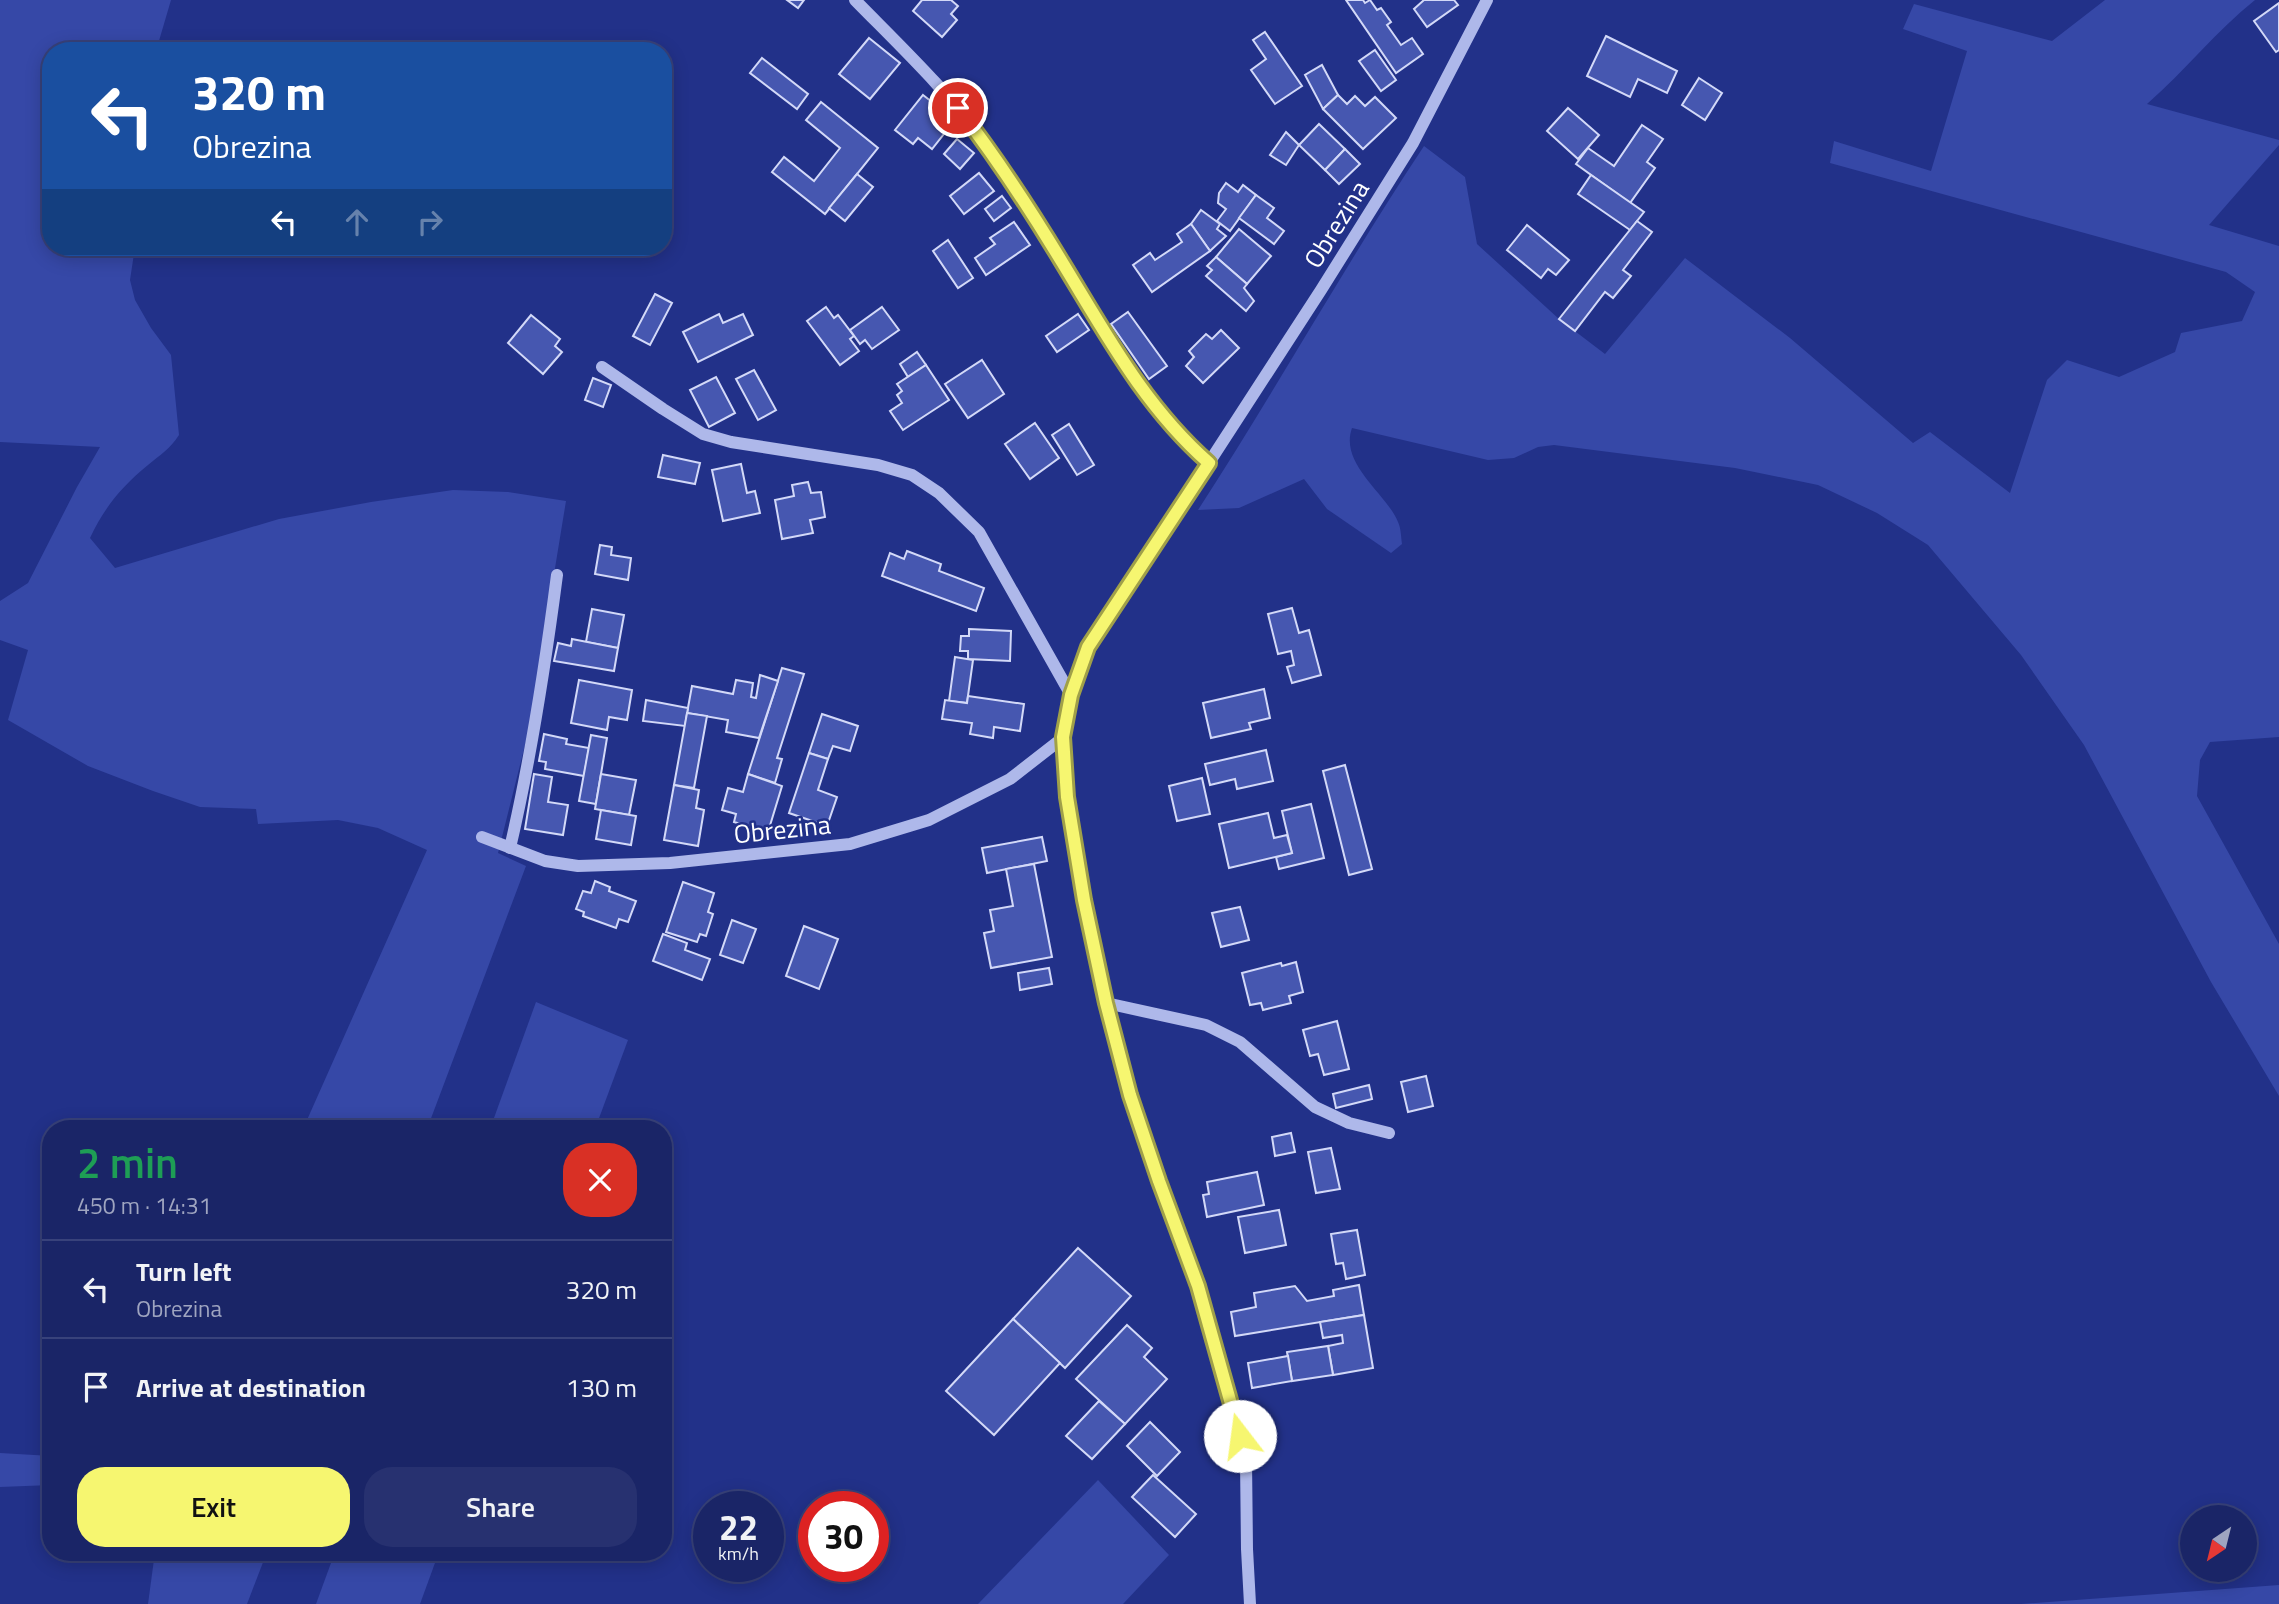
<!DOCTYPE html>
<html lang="en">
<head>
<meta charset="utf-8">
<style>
  :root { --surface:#1a2567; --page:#273170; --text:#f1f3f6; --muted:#9fa5c0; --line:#38427b; --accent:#f6f670 }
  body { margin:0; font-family:"Titillium Web",sans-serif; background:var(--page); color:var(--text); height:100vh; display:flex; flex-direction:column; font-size:26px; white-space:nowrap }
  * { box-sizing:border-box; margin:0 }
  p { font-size:23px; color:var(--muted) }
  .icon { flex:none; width:38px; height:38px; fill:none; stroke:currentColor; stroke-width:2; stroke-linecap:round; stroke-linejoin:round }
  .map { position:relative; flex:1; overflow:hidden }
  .side { position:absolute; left:42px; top:1120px; width:630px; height:441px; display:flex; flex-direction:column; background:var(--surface); border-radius:28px; box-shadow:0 4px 18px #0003,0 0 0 2px var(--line) }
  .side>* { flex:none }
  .hud { position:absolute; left:42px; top:42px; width:630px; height:214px; border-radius:28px; box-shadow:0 4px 18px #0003,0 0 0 2px var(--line); background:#1a4fa0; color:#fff; overflow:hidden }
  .needle { width:46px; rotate:215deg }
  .fabs { position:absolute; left:2180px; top:1505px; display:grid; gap:14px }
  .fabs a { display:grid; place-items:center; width:77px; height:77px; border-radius:50%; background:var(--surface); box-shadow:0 4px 18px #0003,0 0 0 2px var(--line); font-size:35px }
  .speed { position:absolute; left:693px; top:1491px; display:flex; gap:14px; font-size:35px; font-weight:700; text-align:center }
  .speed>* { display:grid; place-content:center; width:91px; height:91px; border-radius:50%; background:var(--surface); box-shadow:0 4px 18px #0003,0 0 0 2px var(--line); line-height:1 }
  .speed small { font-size:18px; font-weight:400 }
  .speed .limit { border:10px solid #d22; background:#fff; color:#111 }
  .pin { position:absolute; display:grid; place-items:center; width:60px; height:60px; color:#fff; margin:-30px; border:4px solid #fff; border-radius:50%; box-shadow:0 2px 7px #0007 }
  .me { position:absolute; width:77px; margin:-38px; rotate:345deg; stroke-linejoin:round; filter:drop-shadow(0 0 5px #0008) }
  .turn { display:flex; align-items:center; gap:24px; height:147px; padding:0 35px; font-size:32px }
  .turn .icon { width:91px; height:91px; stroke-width:2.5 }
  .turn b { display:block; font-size:49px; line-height:60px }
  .lanes { display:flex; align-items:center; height:66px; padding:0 35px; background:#0003; justify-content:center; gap:35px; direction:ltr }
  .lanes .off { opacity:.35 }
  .round { display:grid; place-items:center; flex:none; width:74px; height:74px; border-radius:28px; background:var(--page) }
  .headline { display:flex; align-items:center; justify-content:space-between; height:119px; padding:0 35px }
  h1 { font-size:42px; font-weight:600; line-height:52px; color:#1e9e55 }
  .action { display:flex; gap:14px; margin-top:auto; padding:14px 35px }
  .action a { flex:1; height:80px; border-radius:28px; background:var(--accent); color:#111; font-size:28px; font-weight:600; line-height:80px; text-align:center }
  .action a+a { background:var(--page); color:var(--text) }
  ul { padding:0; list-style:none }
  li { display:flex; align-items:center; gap:21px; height:98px; padding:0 35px; border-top:2px solid var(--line) }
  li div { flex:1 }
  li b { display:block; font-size:26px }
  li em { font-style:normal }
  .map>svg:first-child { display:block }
</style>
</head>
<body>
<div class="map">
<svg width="2279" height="1604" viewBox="0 0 2279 1604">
  <rect width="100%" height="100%" fill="#223189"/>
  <g fill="#3648a7">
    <path d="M0 0H171L156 51H51V247H135L130 280 135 300 151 328 171 355 179 435C169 450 161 454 148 465 122 486 104 508 90 538L115 568 279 519 371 502 453 490 508 492 566 501 528 733 498 853 526 866 427 1129H303L427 850 378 828 338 820 258 824 256 809 200 807 153 791 88 766 8 720 28 650 0 640V601L28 583 77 487 100 447 0 442Z"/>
    <path d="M2105 0H2255C2216 31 2185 71 2147 104L2279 140V145L2209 225 2279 246V737L2210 742 2200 760 2197 796 2279 944V1096L2211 982 2084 745 2021 655 1928 545 1877 513 1818 485 1735 468 1554 445 1538 447 1514 458 1488 460 1352 428C1339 464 1387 494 1398 522 1401 528 1401 537 1402 544L1391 553 1327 509 1304 479 1239 508 1198 510C1276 390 1345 265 1424 146L1465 177 1477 244 1559 319 1605 354 1685 258 1790 338 1913 443 1930 432 2010 493 2047 380 2067 360 2119 377 2175 352 2181 333 2242 321 2255 292 2226 272 1830 163 1834 141 1931 171 1967 51 1903 29 1914 4 2052 41Z"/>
    <path d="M536 1002 628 1040 595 1129H490Z"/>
    <path d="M0 1453 51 1456V1485L0 1487Z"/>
    <path d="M1098 1480 1169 1555 1123 1604H978Z"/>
    <path d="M155 1552H267L247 1604H148Z"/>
    <path d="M335 1552H439L420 1604H316Z"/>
    <path d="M2279 1585V1604H2021Z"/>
  </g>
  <g fill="#4657b0" stroke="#d3d9f8" stroke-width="2">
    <path d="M787 0H804L798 8Z"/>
    <path d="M922 0H951L958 6 951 14 957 20 942 37 913 11Z"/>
    <path d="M1346 0H1363L1365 3 1370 0 1377 10 1381 8 1391 22 1387 25 1401 45 1412 38 1423 54 1396 73Z"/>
    <path d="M1424 0H1454L1458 5 1427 27 1414 9Z"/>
    <path d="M2279 3V50L2276 52 2254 21Z"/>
    <path d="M1265 32 1302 86 1275 104 1251 70 1266 59 1253 40Z"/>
    <path d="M1606 36 1677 71 1667 93 1638 79 1630 97 1587 76Z"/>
    <path d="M869 38 900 63 870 99 839 74Z"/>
    <path d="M1375 50 1396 80 1381 91 1359 61Z"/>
    <path d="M762 58 808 94 797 109 750 73Z"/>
    <path d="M1322 65 1338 95 1323 109 1305 75Z"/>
    <path d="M1699 78 1722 93 1705 120 1682 105Z"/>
    <path d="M923 95 955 120 932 149 918 138 913 144 895 130Z"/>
    <path d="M1338 95 1347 104 1355 96 1365 106 1375 97 1396 118 1363 149 1323 109Z"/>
    <path d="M821 102 878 148 825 214 772 172 784 157 814 181 840 148 806 120Z"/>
    <path d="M1568 108 1599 135 1578 159 1547 131Z"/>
    <path d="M1319 124 1345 149 1325 170 1299 145Z"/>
    <path d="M1642 125 1663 139 1647 162 1655 168 1630 203 1576 164 1588 148 1614 166Z"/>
    <path d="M1286 132 1299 145 1286 165 1270 155Z"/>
    <path d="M957 139 974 153 960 169 944 154Z"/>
    <path d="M1345 149 1360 164 1339 184 1325 170Z"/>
    <path d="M979 173 994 191 964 214 950 196Z"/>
    <path d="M857 174 873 187 845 221 829 208Z"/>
    <path d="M1591 175 1644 212 1630 230 1578 194Z"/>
    <path d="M1226 183 1238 192 1243 185 1256 195 1230 231 1217 221 1226 209 1218 203 1219 193Z"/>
    <path d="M1256 195 1274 208 1267 218 1284 231 1274 244 1239 218Z"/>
    <path d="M1002 196 1011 208 994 221 985 209Z"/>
    <path d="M1201 210 1220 224 1217 229 1226 236 1210 251 1191 224Z"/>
    <path d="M1637 221 1652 232 1623 270 1631 276 1613 298 1605 292 1575 331 1559 319Z"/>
    <path d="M1014 222 1030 245 986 275 975 258 995 244 990 238Z"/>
    <path d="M1191 224 1210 251 1152 292 1133 265 1150 253 1155 260 1182 242 1177 234Z"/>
    <path d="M1527 225 1569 260 1556 275 1548 269 1541 278 1507 250Z"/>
    <path d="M1239 229 1271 256 1247 284 1216 257Z"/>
    <path d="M948 240 973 278 958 288 933 251Z"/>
    <path d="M1216 257 1247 284 1244 288 1254 301 1246 311 1206 276 1212 270 1207 266Z"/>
    <path d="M655 294 672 303 650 345 633 336Z"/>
    <path d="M826 307 834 318 838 315 854 336 850 339 859 351 840 365 807 321Z"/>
    <path d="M882 307 899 330 872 349 865 340 860 344 850 330Z"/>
    <path d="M1128 312 1167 366 1149 379 1111 324Z"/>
    <path d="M719 314 723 323 743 314 753 335 698 362 683 332Z"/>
    <path d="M1078 314 1089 330 1057 352 1046 336Z"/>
    <path d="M531 315 560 339 555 346 562 352 543 374 508 343Z"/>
    <path d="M1221 330 1239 348 1203 383 1186 366 1194 357 1189 351 1206 334 1212 339Z"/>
    <path d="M917 352 926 365 908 377 900 364Z"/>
    <path d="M982 360 1004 394 968 418 945 384Z"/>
    <path d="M926 365 949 400 903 430 890 411 902 403 897 395 902 391 897 384Z"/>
    <path d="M754 370 776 410 758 420 736 379Z"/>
    <path d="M716 377 735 413 709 427 690 390Z"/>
    <path d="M593 378 611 385 603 407 585 400Z"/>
    <path d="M1035 423 1059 458 1030 479 1005 444Z"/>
    <path d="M1069 424 1094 465 1077 475 1052 435Z"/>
    <path d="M663 455 700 463 695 484 658 477Z"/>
    <path d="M741 464 747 493 755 491 760 513 723 521 712 470Z"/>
    <path d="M808 482 811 493 821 492 825 517 810 520 813 533 782 539 775 500 794 496 792 485Z"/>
    <path d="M600 545 612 547 611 555 631 558 628 580 595 574Z"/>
    <path d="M907 551 941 564 939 571 984 588 976 611 882 576 890 553 904 559Z"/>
    <path d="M1292 608 1299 633 1309 630 1321 675 1292 683 1287 667 1294 665 1291 651 1278 654 1268 614Z"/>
    <path d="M592 609 624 615 618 648 586 642Z"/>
    <path d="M969 629 1011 631 1010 661 968 659V651H960L961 636H969Z"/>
    <path d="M572 639 618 648 614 671 554 661 558 643 571 646Z"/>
    <path d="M955 657 973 660 967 703 949 701Z"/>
    <path d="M782 668 804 674 777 758 782 759 775 783 748 774Z"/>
    <path d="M760 675 778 681 759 738 726 732 728 720 687 713 692 686 733 694 736 680 753 683 751 697 756 698Z"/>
    <path d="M579 680 632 690 627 720 609 717 607 730 571 723Z"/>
    <path d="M1264 689 1270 718 1249 723 1251 729 1211 738 1203 703Z"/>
    <path d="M968 696 1024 704 1020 731 994 727 993 738 970 734 972 723 942 719 945 700 967 703Z"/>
    <path d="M646 700 688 708 685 726 643 721Z"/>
    <path d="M687 713 707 716 694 788 674 785Z"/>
    <path d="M822 714 858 726 850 751 833 746 828 759 809 753Z"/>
    <path d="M544 734 567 739 566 744 589 748 584 776 545 769 546 762 539 761Z"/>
    <path d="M591 735 607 738 596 804 579 801Z"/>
    <path d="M1266 750 1273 781 1237 789 1235 779 1210 785 1205 764Z"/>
    <path d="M809 753 828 759 818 790 837 797 827 826 789 813Z"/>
    <path d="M1345 765 1372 869 1349 875 1323 771Z"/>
    <path d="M534 774 552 777 548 802 568 805 563 835 525 829Z"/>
    <path d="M601 774 636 780 629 815 595 809Z"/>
    <path d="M748 774 782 786 768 832 734 822 736 814 722 810 728 788 743 792Z"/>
    <path d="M1202 778 1210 814 1177 821 1169 786Z"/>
    <path d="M674 785 699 790 696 808 704 810 698 846 664 840Z"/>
    <path d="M1311 804 1324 858 1279 869 1276 857 1292 853 1282 811Z"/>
    <path d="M601 810 636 816 631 845 596 839Z"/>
    <path d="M1268 813 1274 838 1287 835 1292 853 1229 868 1219 824Z"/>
    <path d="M1042 837 1047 861 987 873 982 848Z"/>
    <path d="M1034 864 1052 957 991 968 984 933 994 931 990 910 1013 906 1006 869Z"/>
    <path d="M595 881 610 887 609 891 636 901 628 922 619 919 616 928 583 916 584 912 576 909 583 891 591 893Z"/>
    <path d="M683 882 714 893 708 912 713 914 706 936 700 934 697 942 666 932Z"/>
    <path d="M1240 907 1249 940 1221 947 1212 913Z"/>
    <path d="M732 920 756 929 743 963 720 955Z"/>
    <path d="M804 926 838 939 819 989 786 976Z"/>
    <path d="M663 934 687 943 685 950 710 959 702 980 653 961Z"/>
    <path d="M1296 962 1303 992 1289 996 1291 1003 1263 1010 1261 1003 1250 1005 1242 973 1281 963 1282 966Z"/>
    <path d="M1049 968 1052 984 1020 990 1018 973Z"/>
    <path d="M1337 1021 1349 1069 1324 1075 1318 1054 1310 1056 1303 1030Z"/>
    <path d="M1426 1076 1433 1106 1408 1112 1401 1082Z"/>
    <path d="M1369 1085 1372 1099 1336 1108 1333 1094Z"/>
    <path d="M1291 1133 1295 1152 1275 1156 1272 1137Z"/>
    <path d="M1331 1148 1340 1189 1316 1193 1308 1152Z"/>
    <path d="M1257 1172 1264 1205 1207 1217 1203 1195 1209 1194 1207 1182Z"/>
    <path d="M1279 1210 1286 1245 1245 1253 1238 1217Z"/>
    <path d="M1357 1230 1365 1275 1346 1279 1343 1263 1336 1264 1331 1234Z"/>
    <path d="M1078 1248 1131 1296 1065 1368 1013 1319Z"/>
    <path d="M1359 1285 1364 1315 1235 1336 1231 1312 1256 1307 1254 1293 1295 1286 1307 1301 1334 1296 1333 1290Z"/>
    <path d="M1364 1315 1373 1368 1333 1375 1328 1346 1343 1343 1342 1335 1323 1338 1320 1322Z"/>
    <path d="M1013 1319 1060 1363 994 1435 946 1391Z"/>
    <path d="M1127 1325 1152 1348 1144 1357 1167 1379 1125 1424 1076 1379Z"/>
    <path d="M1328 1346 1333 1375 1292 1381 1287 1352Z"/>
    <path d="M1288 1356 1292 1381 1252 1388 1248 1363Z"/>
    <path d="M1099 1401 1125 1424 1092 1459 1066 1436Z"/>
    <path d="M1150 1422 1180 1452 1157 1476 1127 1446Z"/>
    <path d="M1153 1475 1196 1514 1175 1537 1132 1497Z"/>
  </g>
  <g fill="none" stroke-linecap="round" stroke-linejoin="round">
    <g stroke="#aeb8ea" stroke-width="12">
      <path d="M855 0C901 47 949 92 987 146 1062 250 1111 377 1209 463"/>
      <path d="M602 367 663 409 703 434 731 442 878 465 912 475 939 493 979 532 1071 695"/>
      <path d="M482 837 545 861 578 866 670 863 850 844 929 820 1010 779 1064 737"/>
      <path d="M510 848C531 758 545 667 557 575"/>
      <path d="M1106 1003 1206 1025 1240 1042 1315 1107 1349 1123 1389 1133"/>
      <path d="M1250 1604 1247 1549 1246 1460 1198 1286 1159 1181 1130 1095 1106 1003 1084 900 1067 797 1064 737 1071 695 1088 647 1100 626 1155 546 1321 290 1413 143 1487 0"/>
    </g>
  </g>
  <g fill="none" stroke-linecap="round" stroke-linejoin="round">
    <defs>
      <path id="route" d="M958 108C996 157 1030 209 1062 262 1106 334 1145 407 1209 463L1088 647 1071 695 1063 737 1067 797 1084 900 1106 1003 1130 1095 1159 1181 1198 1286 1240 1436"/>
    </defs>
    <use href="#route" stroke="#a0a049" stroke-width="18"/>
    <use href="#route" stroke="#f6f670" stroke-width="12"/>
  </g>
  <g text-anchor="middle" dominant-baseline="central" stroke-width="5" stroke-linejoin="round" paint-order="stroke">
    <g font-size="26" fill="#fff" stroke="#223189">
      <text transform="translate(1336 224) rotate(-58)">Obrezina</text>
      <text transform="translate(782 829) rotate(-6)">Obrezina</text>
    </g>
  </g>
</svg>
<div class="fabs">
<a><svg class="needle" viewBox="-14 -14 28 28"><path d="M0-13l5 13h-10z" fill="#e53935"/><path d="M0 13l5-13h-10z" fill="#9fa5c0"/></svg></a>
</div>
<div class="speed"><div>22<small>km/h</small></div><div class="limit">30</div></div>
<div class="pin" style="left:958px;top:108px;background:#d93025"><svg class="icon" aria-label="arrive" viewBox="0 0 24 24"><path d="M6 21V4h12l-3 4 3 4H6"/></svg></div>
<svg class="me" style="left:1240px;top:1436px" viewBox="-20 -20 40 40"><circle r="19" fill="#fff"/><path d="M0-13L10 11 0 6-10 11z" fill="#f6f670"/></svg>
<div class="hud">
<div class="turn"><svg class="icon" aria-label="left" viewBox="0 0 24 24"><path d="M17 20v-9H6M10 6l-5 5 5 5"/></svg><div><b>320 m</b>Obrezina</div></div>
<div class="lanes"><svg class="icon" aria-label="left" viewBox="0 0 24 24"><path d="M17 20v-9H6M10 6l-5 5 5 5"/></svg><svg class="icon off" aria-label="ahead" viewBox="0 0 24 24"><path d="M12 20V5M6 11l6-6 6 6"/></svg><svg class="icon off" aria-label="right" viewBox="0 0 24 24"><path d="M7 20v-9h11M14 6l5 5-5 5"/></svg></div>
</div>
<section class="side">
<div class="headline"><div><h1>2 min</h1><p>450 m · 14:31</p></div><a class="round" style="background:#d93025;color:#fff"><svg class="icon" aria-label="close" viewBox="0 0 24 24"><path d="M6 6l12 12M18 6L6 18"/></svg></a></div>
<ul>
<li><svg class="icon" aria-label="left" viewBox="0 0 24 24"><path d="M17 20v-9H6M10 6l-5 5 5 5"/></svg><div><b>Turn left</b><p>Obrezina</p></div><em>320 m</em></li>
<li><svg class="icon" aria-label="arrive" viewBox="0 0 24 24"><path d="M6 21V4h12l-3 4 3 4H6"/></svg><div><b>Arrive at destination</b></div><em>130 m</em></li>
</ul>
<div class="action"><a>Exit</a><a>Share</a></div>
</section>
</div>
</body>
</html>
